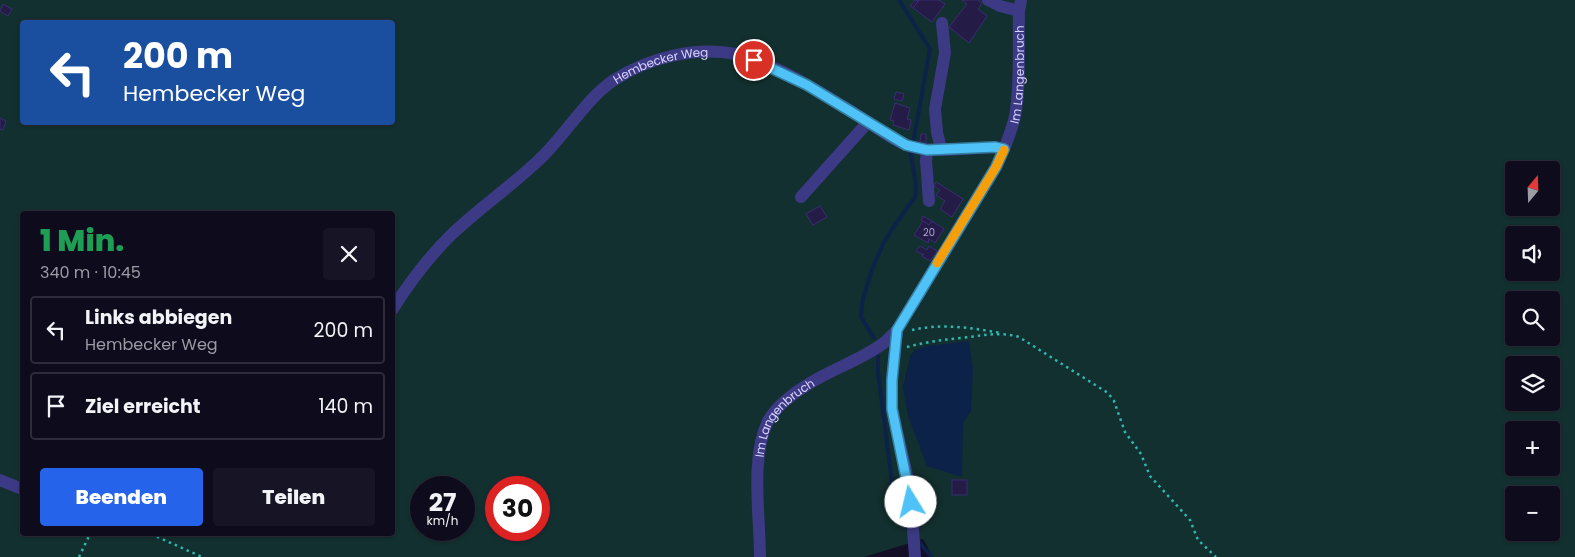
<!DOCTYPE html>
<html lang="de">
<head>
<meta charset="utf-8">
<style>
  :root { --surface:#0e0b1c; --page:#171425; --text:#f1f3f6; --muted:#9b9ba3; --line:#2e2b3b; --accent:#2563eb }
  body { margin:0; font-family:Poppins,sans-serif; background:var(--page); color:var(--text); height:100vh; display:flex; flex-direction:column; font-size:19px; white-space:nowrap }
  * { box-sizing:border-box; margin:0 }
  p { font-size:16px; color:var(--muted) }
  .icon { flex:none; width:28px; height:28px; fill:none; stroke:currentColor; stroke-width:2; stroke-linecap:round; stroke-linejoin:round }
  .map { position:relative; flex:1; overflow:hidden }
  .sheet { position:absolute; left:20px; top:211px; width:375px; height:325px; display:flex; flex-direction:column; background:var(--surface); border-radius:5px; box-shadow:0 1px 4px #0004,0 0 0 1px var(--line) }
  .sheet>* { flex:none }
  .guide { position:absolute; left:20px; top:20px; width:375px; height:105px; border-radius:5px; box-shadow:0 1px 4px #0004,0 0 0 1px var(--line); background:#1a4fa0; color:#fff; overflow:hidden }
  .needle { width:32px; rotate:19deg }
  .tools { position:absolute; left:1505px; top:161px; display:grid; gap:10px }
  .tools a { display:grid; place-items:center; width:55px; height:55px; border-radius:5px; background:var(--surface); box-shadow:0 1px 4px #0004,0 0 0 1px var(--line); font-size:25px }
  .speed { position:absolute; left:410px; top:476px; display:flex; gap:10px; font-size:25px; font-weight:700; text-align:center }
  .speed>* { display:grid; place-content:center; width:65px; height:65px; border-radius:50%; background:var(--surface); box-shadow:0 1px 4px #0004,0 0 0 1px var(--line); line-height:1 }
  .speed small { font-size:12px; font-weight:400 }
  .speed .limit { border:8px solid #d22; background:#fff; color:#111 }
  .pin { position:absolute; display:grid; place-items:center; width:42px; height:42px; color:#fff; margin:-21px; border:2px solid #fff; border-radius:50%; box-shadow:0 1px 5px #0007 }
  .me { position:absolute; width:55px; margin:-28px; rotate:351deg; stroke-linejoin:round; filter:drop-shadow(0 0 4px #0008) }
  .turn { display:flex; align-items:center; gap:18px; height:105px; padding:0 20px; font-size:22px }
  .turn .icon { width:65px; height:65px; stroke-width:2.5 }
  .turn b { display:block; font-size:35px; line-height:42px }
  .round { display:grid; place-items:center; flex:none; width:52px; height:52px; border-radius:5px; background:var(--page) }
  .summary { display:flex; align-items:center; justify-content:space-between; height:85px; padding:0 20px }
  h1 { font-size:30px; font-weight:800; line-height:38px; color:#1e9e55 }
  .action { display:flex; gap:10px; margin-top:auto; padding:10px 20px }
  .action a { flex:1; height:58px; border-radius:5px; background:var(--accent); color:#fff; font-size:20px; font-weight:800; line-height:58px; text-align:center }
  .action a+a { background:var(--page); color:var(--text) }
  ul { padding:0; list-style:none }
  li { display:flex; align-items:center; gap:15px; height:68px; margin:0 10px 8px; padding:0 10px; border:2px solid var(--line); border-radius:5px }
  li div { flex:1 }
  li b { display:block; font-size:19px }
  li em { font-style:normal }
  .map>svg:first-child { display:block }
</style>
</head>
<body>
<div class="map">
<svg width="1575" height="557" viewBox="0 0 1575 557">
  <rect width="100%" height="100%" fill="#130f26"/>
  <path fill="#12302f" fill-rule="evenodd" d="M0 0H1575V557H933L923 539 864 557H0ZM22 22H392V122H22ZM1514 170H1551V208H1514ZM22 214H392V534H22ZM1514 235H1551V272H1514ZM1514 300H1551V338H1514ZM915 350 971 410 963 423 903 388 911 355ZM1514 365H1551V402H1514ZM1514 430H1551V468H1514ZM421 488H464V530H421ZM496 488H539V530H496ZM1514 495H1551V532H1514Z"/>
  <path fill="#0c2248" d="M969 341 973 369 971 410 963 423 962 477 927 466 908 416 903 388 911 355 915 350 927 346Z"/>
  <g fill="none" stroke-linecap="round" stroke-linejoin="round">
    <g stroke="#0c2248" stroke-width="4">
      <path d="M874 338 861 317 863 298 873 267 883 244 892 229 915 197 916 186 911 154 930 49 899 0"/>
      <path d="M878 356V372L896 514 909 530"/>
      <path d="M917 540 932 557"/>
    </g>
  </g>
  <g fill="#241b47" stroke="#3b2d73">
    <path d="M915 0 919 1 913 8 910 6Z"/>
    <path d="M939 0 945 4 932 22 913 8 919 0Z"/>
    <path d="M962 0H978L982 3 978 9 987 16 969 43 949 27 967 4Z"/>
    <path d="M3 4 12 9 8 16 0 11Z"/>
    <path d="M896 92 904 94 902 101 894 99Z"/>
    <path d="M895 103 910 108 907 119 911 120 909 130 893 125 894 121 890 120Z"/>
    <path d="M0 118 6 121 3 130 0 129Z"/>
    <path d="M921 134H926V142H920Z"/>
    <path d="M936 182 963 199 952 217 940 209 945 201 936 195 940 190 934 186Z"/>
    <path d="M820 206 827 217 813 225 806 214Z"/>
    <path d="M923 216 932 221 929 225 921 220Z"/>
    <path d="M923 221 929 225 932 221 944 229 935 243 929 239 928 243 914 235Z"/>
    <path d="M920 246 927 250 929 246 937 251 930 261 922 256 924 254H921L916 251Z"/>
    <rect x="952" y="480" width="15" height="15"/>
  </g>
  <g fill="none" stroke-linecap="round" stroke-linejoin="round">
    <g stroke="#2fb8b0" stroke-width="2.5" stroke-dasharray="2.5 4" stroke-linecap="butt">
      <path d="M912 330C941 323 973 328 1001 333"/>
      <path d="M907 347C925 342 942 340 961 338 981 336 999 331 1019 337L1108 393 1114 401 1125 432 1141 454 1150 476 1190 520 1198 540 1216 557"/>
      <path d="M151 534 202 557"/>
      <path d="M79 557 90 534"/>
    </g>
    <g stroke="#3d3a85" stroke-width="12">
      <path d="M988 0 1000 6 1019 11"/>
      <path d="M941 149 937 132 935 109 945 53 942 23"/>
      <path d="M927 150 926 161 929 201"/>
      <path d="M801 197 868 122"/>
      <path id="s1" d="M392 310C409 283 428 258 450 236 480 207 515 184 544 155 567 132 587 98 614 80 648 58 695 46 736 54 773 62 822 93 854 113 872 124 893 141 912 147 933 153 973 148 995 147L1004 149"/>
      <path d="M897 330 892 380V409L907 475 911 502 915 557"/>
      <path d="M0 480 22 489"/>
      <path id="s2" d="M760 557C760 516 750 458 768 421 776 407 793 393 807 385 830 370 858 361 881 345 887 341 892 335 897 330L996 167C1004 150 1011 134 1015 116 1021 84 1018 43 1019 11L1021 0"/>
    </g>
  </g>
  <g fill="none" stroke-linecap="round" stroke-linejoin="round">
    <defs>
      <path id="route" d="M754 60 807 85 906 145 927 150 995 147 1004 149 996 167 897 330 892 380V409L911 502"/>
    </defs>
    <use href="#route" stroke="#337fa1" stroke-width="12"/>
    <use href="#route" stroke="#4fc3f7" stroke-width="9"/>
    <path stroke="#f59e0b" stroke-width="9" d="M937 263 996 167 1004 150"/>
  </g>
  <g text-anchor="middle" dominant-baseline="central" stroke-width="5" stroke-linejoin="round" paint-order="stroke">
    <g font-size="10" fill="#aca6d1">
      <text x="929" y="232">20</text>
    </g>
    <g font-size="12" fill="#d9d4ff" stroke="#130f26">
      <text stroke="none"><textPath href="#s1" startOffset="371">Hembecker Weg</textPath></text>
      <text stroke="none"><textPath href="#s2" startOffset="584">Im Langenbruch</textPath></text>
      <text stroke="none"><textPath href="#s2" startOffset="149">Im Langenbruch</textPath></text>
    </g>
  </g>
</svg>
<div class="tools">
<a><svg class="needle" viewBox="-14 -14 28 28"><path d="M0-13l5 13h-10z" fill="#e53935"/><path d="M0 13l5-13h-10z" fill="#9b9ba3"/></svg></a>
<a><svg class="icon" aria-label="sound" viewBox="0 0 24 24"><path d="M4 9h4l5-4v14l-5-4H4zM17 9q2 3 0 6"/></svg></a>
<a><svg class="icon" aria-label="search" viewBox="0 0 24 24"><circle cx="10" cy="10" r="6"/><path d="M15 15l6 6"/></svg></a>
<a><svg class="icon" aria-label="layers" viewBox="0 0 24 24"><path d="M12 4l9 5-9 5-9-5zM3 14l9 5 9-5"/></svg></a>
<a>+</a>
<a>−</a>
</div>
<div class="speed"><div>27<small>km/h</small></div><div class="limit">30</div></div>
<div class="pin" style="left:754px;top:60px;background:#d93025"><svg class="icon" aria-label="arrive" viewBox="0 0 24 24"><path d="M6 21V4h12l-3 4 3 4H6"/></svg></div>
<svg class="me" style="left:911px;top:502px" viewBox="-20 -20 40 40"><circle r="19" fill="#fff"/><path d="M0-13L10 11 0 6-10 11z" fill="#4fc3f7"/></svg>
<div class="guide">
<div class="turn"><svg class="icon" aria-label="left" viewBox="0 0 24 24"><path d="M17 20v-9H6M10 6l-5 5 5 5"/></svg><div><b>200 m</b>Hembecker Weg</div></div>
</div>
<section class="sheet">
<div class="summary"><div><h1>1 Min.</h1><p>340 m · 10:45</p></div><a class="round"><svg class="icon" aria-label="close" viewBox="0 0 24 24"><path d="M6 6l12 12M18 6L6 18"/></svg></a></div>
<ul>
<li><svg class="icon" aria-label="left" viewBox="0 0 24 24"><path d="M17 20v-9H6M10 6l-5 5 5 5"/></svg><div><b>Links abbiegen</b><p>Hembecker Weg</p></div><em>200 m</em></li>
<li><svg class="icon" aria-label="arrive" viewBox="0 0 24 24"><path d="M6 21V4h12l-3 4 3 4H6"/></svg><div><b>Ziel erreicht</b></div><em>140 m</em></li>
</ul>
<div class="action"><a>Beenden</a><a>Teilen</a></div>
</section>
</div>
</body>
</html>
